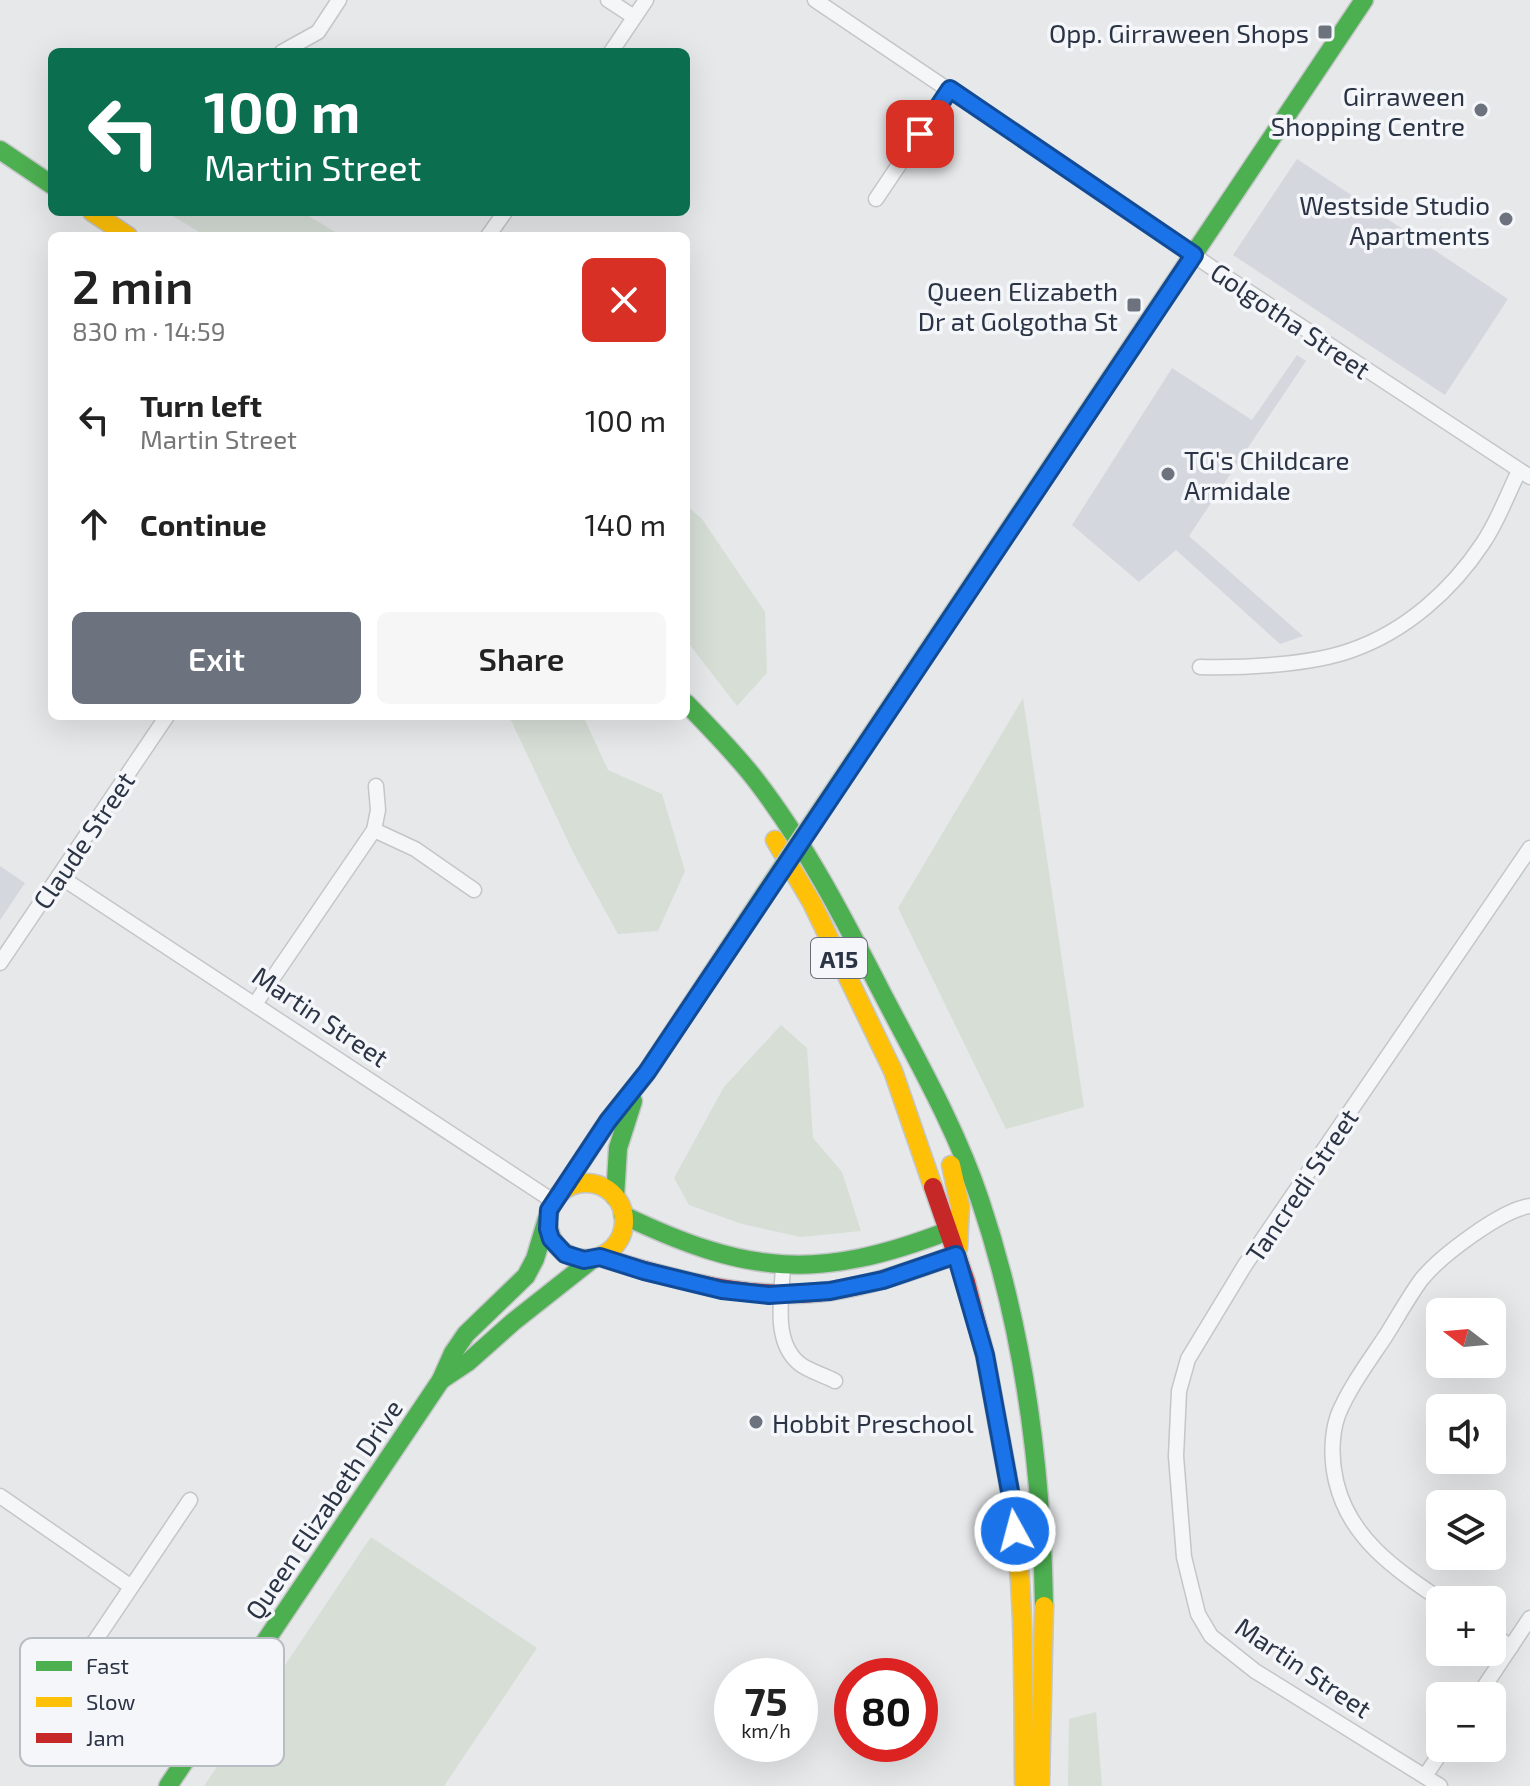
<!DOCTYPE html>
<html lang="en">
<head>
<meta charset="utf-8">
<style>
  :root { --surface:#fff; --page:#f6f6f6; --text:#222; --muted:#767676; --accent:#6c737f }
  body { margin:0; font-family:"Exo 2",sans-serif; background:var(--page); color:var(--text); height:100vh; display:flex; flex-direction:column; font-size:30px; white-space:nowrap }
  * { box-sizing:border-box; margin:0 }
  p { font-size:26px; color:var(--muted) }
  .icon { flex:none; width:44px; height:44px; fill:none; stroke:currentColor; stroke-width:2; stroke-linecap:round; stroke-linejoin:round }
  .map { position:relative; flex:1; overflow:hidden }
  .sheet { position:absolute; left:48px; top:232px; width:642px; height:488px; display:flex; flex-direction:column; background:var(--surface); border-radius:12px; box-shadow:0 8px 32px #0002 }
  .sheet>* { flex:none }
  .banner { position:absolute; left:48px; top:48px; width:642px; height:168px; border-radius:12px; box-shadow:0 8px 32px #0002; background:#0b6e4f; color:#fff; overflow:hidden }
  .needle { width:52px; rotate:286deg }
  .fabs { position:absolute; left:1426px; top:1298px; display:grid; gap:16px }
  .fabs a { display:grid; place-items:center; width:80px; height:80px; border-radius:12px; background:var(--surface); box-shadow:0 8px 32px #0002; font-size:40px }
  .speed { position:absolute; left:714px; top:1658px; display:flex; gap:16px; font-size:40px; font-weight:700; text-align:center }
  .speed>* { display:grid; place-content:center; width:104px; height:104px; border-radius:50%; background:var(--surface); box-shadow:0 8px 32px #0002; line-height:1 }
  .speed small { font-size:20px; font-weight:400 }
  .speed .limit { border:12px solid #d22; background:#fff; color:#111 }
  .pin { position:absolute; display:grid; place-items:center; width:68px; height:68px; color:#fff; margin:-34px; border-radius:16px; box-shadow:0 4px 12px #0006 }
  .me { position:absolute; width:88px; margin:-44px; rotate:353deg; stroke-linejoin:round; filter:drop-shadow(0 0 6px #0008) }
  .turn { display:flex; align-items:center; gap:28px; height:168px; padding:0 24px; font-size:36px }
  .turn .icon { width:104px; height:104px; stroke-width:2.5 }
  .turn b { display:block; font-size:56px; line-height:68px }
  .round { display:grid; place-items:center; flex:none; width:84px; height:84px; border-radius:12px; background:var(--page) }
  .summary { display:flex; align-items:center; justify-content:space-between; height:136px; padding:0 24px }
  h1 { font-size:48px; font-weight:600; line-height:60px }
  .primary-button { display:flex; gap:16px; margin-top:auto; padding:16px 24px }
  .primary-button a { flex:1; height:92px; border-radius:12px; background:var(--accent); color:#fff; font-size:32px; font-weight:600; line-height:92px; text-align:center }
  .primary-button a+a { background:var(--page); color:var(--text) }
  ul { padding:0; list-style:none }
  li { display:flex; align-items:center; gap:24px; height:104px; padding:0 24px }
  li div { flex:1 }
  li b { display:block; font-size:30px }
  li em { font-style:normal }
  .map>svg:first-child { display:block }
</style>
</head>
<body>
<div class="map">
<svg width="1530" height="1786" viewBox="0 0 1530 1786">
  <rect width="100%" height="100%" fill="#e6e8ea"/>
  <g fill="#d4d7dd">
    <path d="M1297 159 1508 299 1445 395 1233 255Z"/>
    <path d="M1297 355 1306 361 1189 536 1303 636 1280 644 1176 550 1139 582 1072 525 1172 368 1252 420Z"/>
    <path d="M0 866 25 883 0 920Z"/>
  </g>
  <g fill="#d6ded6">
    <path d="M166 212H302L342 236H206Z"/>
    <path d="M686 505 702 519 765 612 767 673 737 706 686 640Z"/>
    <path d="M1023 698 1084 1107 1006 1129 898 908Z"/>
    <path d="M509 716H583L608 770 662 794 685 871 658 931 618 934 574 854Z"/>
    <path d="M781 1025 807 1048 813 1138 842 1172 861 1231 801 1237 742 1224 689 1205 674 1178 724 1087Z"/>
    <path d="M371 1537 537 1648 444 1786H204Z"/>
    <path d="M1096 1712 1102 1786H1068L1069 1719Z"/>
  </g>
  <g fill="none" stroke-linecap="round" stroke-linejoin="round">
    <defs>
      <g id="street">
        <path d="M608 0 634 17"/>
        <path d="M815 0 1214 269 1530 477"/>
        <path d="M282 52 318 32 339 0"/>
        <path d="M611 52 646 0"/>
        <path d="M876 199 950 89"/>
        <path d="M488 236 505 212"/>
        <path d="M1200 667C1244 668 1311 665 1352 650 1406 631 1452 590 1483 543 1498 521 1507 495 1519 471"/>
        <path d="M374 830 415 849 474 890"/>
        <path d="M59 876 553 1201"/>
        <path d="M0 963 167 716"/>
        <path d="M255 1004 374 830 378 810 376 786"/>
        <path d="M783 1266C782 1297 772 1342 800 1364 809 1371 824 1375 835 1381"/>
        <path d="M0 1496 130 1586"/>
        <path d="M1441 1600C1395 1569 1349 1538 1336 1481 1331 1460 1331 1435 1338 1415 1349 1388 1369 1361 1385 1337 1397 1318 1408 1298 1421 1280 1439 1257 1501 1210 1530 1206"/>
        <path d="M1492 1634 1511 1647"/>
        <path d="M60 1669 77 1658 95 1641 190 1500"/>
        <path d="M1478 1696 1530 1618"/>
        <path d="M1425 1776 1444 1748"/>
        <path d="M1440 1786 1255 1671 1211 1636 1198 1614 1184 1557 1176 1456 1179 1391 1188 1359 1245 1265 1530 848"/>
      </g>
      <g id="fast">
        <path d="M0 150 52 185"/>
        <path d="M686 703C710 728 734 752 755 779 806 845 844 919 882 993 917 1060 956 1128 980 1200 1024 1331 1042 1468 1044 1606"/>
        <path d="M854 761 1364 0"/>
        <path d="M561 1192 608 1121 647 1072 766 892"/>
        <path d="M615 1197 618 1148 633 1101"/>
        <path d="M623 1215C748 1275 818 1281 948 1231"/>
        <path d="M441 1380 468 1362 513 1322 594 1258"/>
        <path d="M168 1786 441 1380 453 1353 466 1334 526 1276 535 1259 547 1219"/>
      </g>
      <g id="slow">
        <path d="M92 212 128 236"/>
        <path d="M775 840 812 903 893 1071 933 1187"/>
        <path d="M951 1165 960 1206 958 1248"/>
        <circle cx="586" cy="1221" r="38"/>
        <path d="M1007 1474C1026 1576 1023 1679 1024 1782"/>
        <path d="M1040 1786 1044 1606"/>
      </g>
      <g id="jam">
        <path d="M933 1187 966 1282 985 1355 1007 1474"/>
        <path d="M600 1257C675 1280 752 1302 831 1291 874 1285 915 1269 956 1255"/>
      </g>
    </defs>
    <use href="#street" stroke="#c4c6c8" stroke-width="17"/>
    <use href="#fast" stroke="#c4c6c8" stroke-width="21"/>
    <use href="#slow" stroke="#c4c6c8" stroke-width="21"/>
    <use href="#jam" stroke="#c4c6c8" stroke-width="21"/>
    <use href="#street" stroke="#f5f6f7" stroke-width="14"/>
    <use href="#fast" stroke="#4caf50" stroke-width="18"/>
    <use href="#slow" stroke="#ffc107" stroke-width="18"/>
    <use href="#jam" stroke="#c62828" stroke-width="18"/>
    <defs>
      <path id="fast-bridge" d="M766 892 854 761"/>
    </defs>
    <use href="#fast-bridge" stroke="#c4c6c8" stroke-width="21" stroke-linecap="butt"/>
    <use href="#fast-bridge" stroke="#4caf50" stroke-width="18"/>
  </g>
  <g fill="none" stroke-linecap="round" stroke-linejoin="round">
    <defs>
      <path id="route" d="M920 134 950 89 1194 255 647 1072 608 1121 549 1210 548 1229 551 1239 565 1254 584 1260 600 1257 644 1271 722 1290 769 1295 830 1291 883 1280 956 1255 985 1355 1012 1502 1015 1531"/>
    </defs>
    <use href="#route" stroke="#114b97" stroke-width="20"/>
    <use href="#route" stroke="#1a73e8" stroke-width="14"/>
  </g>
  <g fill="#6c737f" stroke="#f4f6f9" stroke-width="3">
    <rect x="1317" y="24" width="16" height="16" rx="4"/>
    <circle cx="1481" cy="110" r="8"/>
    <circle cx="1506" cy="219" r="8"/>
    <rect x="1126" y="297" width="16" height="16" rx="4"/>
    <circle cx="1168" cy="474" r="8"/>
    <circle cx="756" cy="1422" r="8"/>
  </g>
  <g text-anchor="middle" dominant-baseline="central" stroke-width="7" stroke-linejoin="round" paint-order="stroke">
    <rect fill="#f4f6f9" stroke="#676e7b" stroke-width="2" x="811" y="938" width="56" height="40" rx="6"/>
    <g font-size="24" font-weight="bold" fill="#2b3445">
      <text x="839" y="958">A15</text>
    </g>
    <g font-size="26" fill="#2b3445" stroke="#f4f6f9" text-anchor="end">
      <text x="1309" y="32">Opp. Girraween Shops</text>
      <text x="1465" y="95">Girraween<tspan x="1465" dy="30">Shopping Centre</tspan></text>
      <text x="1490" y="204">Westside Studio<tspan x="1490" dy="30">Apartments</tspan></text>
      <text x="1118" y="290">Queen Elizabeth<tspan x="1118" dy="30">Dr at Golgotha St</tspan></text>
      <text x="1184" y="459" text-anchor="start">TG's Childcare<tspan x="1184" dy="30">Armidale</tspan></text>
      <text x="772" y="1422" text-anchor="start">Hobbit Preschool</text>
    </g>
    <g font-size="26" fill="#2b3445" stroke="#f4f6f9">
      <text transform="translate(1291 320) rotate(34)">Golgotha Street</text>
      <text transform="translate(83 840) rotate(-56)">Claude Street</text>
      <text transform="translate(321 1016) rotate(34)">Martin Street</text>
      <text transform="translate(1301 1185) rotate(-56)">Tancredi Street</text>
      <text transform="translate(323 1509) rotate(-56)">Queen Elizabeth Drive</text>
      <text transform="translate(1304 1667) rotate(34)">Martin Street</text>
    </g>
  </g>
  <rect x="20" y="1638" width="264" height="128" rx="12" fill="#f4f6f9" stroke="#b8bcc3" stroke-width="2"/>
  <rect x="36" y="1661" width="36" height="10" fill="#4caf50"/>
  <rect x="36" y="1697" width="36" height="10" fill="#ffc107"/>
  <rect x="36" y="1733" width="36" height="10" fill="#c62828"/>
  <g font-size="22" fill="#2b3445">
    <text x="86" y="1674">Fast</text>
    <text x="86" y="1710">Slow</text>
    <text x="86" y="1746">Jam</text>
  </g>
</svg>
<div class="fabs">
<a><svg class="needle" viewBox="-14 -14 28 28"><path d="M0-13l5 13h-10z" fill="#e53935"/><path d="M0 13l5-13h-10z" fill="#767676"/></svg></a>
<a><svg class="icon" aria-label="sound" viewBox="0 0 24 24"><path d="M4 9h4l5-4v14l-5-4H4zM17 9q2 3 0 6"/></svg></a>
<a><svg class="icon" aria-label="layers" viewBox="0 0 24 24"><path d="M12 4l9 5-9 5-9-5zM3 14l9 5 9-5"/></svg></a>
<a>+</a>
<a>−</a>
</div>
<div class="speed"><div>75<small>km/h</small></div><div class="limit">80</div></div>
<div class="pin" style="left:920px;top:134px;background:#d93025"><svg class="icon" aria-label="arrive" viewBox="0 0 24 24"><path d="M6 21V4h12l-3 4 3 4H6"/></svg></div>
<svg class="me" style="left:1015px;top:1531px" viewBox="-20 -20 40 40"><circle r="17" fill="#1a73e8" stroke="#fff" stroke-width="3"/><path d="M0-11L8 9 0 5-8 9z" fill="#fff"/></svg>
<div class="banner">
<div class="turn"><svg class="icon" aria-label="left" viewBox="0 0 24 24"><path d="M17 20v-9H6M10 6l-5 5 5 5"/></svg><div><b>100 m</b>Martin Street</div></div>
</div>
<section class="sheet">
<div class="summary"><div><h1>2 min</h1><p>830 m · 14:59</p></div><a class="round" style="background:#d93025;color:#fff"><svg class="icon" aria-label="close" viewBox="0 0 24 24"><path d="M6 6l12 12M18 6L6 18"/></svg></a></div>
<ul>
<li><svg class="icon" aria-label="left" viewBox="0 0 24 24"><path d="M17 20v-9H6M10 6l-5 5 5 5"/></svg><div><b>Turn left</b><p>Martin Street</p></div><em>100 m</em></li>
<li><svg class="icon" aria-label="ahead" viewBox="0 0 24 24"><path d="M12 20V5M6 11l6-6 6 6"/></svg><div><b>Continue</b></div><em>140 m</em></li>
</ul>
<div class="primary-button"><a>Exit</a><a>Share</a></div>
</section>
</div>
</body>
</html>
